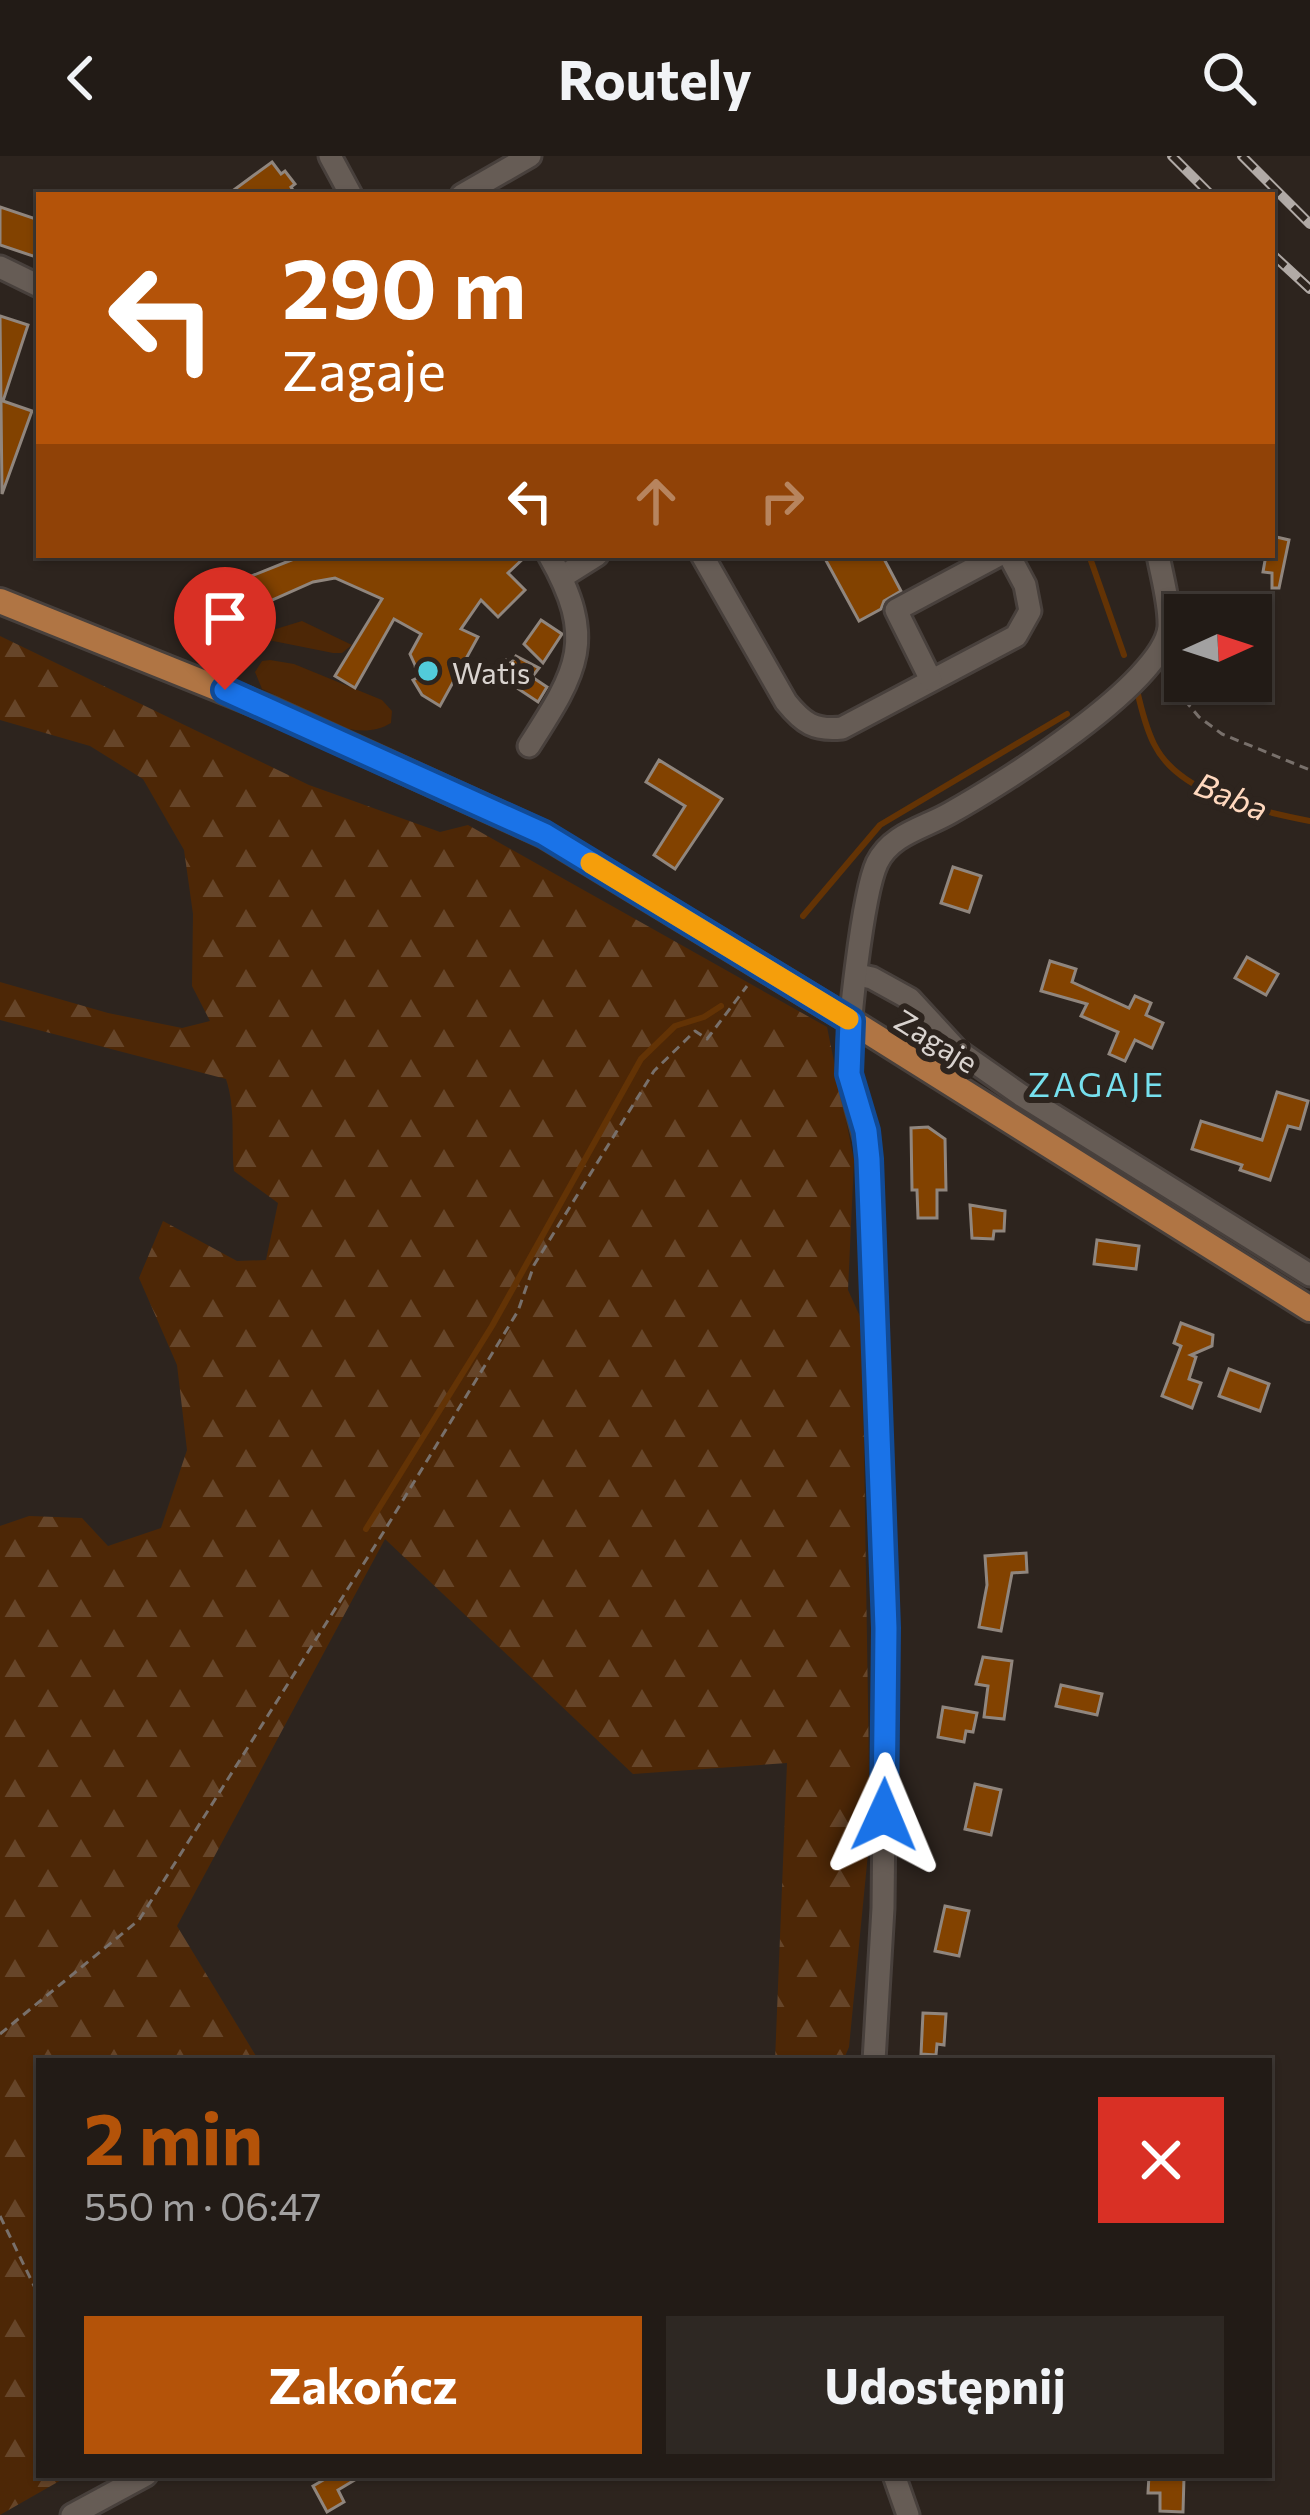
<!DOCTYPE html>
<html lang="pl">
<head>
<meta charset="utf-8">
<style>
  :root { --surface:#221b16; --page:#2e2823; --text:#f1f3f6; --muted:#a2a1a1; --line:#3f3935; --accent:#b45309 }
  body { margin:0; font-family:Commissioner,sans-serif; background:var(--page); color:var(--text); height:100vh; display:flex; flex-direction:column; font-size:45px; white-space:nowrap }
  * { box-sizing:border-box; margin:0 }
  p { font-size:39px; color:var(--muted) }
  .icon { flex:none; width:66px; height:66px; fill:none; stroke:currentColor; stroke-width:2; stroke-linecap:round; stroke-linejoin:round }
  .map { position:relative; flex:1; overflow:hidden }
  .drawer { position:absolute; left:36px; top:1902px; width:1236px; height:420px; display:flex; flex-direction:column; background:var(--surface); border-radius:0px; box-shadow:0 3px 9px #0004,0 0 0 3px var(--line) }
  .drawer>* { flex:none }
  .top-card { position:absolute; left:36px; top:36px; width:1239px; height:366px; border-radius:0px; box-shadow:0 3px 9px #0004,0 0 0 3px var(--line); background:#b45309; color:#fff; overflow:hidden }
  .needle { width:78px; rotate:87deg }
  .fabs { position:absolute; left:1164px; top:438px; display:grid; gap:24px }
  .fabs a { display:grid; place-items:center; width:108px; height:108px; border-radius:0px; background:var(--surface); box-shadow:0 3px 9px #0004,0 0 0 3px var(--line); font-size:60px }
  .pin { position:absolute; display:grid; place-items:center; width:102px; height:102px; color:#fff; margin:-123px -51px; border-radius:50% 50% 50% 0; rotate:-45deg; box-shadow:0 0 12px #0007 }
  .pin .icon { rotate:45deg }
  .me { position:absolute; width:132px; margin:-66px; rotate:1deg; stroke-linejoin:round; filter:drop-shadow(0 0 9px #0008) }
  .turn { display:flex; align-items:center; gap:42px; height:252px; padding:0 48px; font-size:54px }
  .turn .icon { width:156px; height:156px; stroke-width:2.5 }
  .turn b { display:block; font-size:84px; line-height:102px }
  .lanes { display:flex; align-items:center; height:114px; padding:0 48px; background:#0003; justify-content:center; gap:60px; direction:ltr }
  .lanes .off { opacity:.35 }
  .round { display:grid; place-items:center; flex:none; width:126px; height:126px; border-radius:0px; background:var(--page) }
  .summary { display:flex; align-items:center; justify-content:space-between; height:204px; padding:0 48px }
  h1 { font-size:72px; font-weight:700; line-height:90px; color:var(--accent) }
  .cta { display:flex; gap:24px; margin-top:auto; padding:24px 48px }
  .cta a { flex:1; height:138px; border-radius:0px; background:var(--accent); color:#fff; font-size:48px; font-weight:700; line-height:138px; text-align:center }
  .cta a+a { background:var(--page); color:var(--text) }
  header { display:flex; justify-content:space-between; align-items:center; height:156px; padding:0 48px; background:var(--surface); font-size:54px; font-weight:700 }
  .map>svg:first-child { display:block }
</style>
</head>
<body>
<header><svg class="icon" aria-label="back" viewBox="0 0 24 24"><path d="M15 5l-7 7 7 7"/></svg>Routely<svg class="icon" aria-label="search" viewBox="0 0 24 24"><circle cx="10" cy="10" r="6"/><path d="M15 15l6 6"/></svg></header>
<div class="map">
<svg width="1310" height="2359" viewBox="0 0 1310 2359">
  <defs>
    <pattern id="forest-firs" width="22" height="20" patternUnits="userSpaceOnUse" patternTransform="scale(3)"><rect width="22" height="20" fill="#4d2706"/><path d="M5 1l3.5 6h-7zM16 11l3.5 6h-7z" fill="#664529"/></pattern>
  </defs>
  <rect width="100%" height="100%" fill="#2d241e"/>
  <g fill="#4d2706">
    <path d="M302 465 352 489 342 497H333L263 483 266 476Z"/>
    <path d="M270 504 294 508 382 544 392 555 391 567C350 592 300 548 262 533L255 516 262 505Z"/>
  </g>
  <path fill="url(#forest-firs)" d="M0 480 309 629 440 676 468 669 827 871 854 1004 848 1134 862 1165 870 1677 849 1891 843 1905H775L787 1607 633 1618 385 1383 177 1770 259 1905H39V2319H70L0 2359V1370L29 1360 82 1362 108 1390 161 1372 187 1294 177 1209 139 1122 163 1065 237 1105 266 1104 278 1047 234 1015C231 984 236 953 226 923L0 864V826L108 857 182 872 210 865 192 830 193 758 184 694 143 623 90 590 0 564Z"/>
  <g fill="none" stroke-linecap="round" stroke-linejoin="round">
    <g stroke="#633305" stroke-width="6">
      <path d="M1089 399 1124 499"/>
      <path d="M1137 534C1141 552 1146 572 1154 588 1179 639 1259 655 1310 665"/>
      <path d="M803 760 880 669 1067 558"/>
      <path d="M366 1373 492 1170 641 903 675 870 704 861 721 850"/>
    </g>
  </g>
  <g fill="#824200" stroke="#90867e" stroke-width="3">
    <path d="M272 6 281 18 285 15 295 28 291 31 296 39H227Z"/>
    <path d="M0 51 39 64V102L0 89Z"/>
    <path d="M0 160 28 169 3 245 32 255 2 338Z"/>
    <path d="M1272 380 1289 384 1279 432H1272V417L1263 416 1266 399H1272Z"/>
    <path d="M291 399H527L508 417 525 434 498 461 481 444 461 473 478 481 440 550 422 539 413 524 417 522 415 509 410 498 421 478 394 463 355 532 335 520 382 443 335 422 313 426 241 458 228 451 219 433 294 403Z"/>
    <path d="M823 399H882L901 435 884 445 881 453 859 465Z"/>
    <path d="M541 464 562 478 543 507 524 488Z"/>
    <path d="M516 500 539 512 532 521 547 531 538 546 496 518 506 504 511 507Z"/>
    <path d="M659 604 722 643 675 713 654 699 685 650 646 626Z"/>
    <path d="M953 711 981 720 969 756 941 747Z"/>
    <path d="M1247 801 1278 818 1266 839 1235 822Z"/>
    <path d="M1050 805 1076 813 1072 826 1129 852 1135 840 1151 847 1146 859 1163 867 1152 892 1135 884 1125 905 1109 898 1118 876 1081 860 1087 848 1041 835Z"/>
    <path d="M1277 936 1308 945 1300 973 1288 970 1270 1024 1240 1014 1242 1009 1192 993 1201 965 1262 984Z"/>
    <path d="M928 971 945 983 946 1034H937V1062H918L917 1034H912L911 972Z"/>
    <path d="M970 1049 1005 1055 1004 1075H994L993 1083 972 1082Z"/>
    <path d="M1097 1084 1139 1090 1136 1113 1094 1108Z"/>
    <path d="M1181 1167 1213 1179 1212 1190 1191 1199 1196 1201 1189 1223 1201 1227 1192 1252 1162 1240 1181 1190 1174 1187Z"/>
    <path d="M1229 1213 1269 1228 1260 1255 1219 1240Z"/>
    <path d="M1026 1397 1027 1416 1012 1417 1001 1475 979 1471 987 1429 985 1400Z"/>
    <path d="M983 1501 1012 1505 1004 1563 984 1561 988 1530 976 1528Z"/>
    <path d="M1061 1529 1102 1538 1097 1559 1056 1550Z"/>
    <path d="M943 1551 977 1557 973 1576 966 1575 964 1586 938 1581Z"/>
    <path d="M975 1628 1001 1634 991 1679 965 1673Z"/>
    <path d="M945 1750 969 1755 959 1800 935 1795Z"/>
    <path d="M923 1857 946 1858 944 1889 937 1888 936 1899 921 1898Z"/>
    <path d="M332 2319H363L338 2334 344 2346 327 2356 313 2330Z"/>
    <path d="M1149 2319 1184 2321 1183 2356 1160 2355V2337H1148Z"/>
  </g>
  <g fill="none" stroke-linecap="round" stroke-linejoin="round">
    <defs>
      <g id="minor">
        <path d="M330 0 351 39"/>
        <path d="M462 39 530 0"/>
        <path d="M0 111 39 130"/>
        <path d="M702 399 786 546C803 567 814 575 842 572L1016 480 1030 455 1025 429 1009 399"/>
        <path d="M562 421 597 399"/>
        <path d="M931 524 896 454 999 399"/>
        <path d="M529 590C578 514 597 483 549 399"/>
        <path d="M858 819 872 822 910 843 957 894 1021 939 1310 1119"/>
        <path d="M874 1905 883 1752 886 1472 869 1003C865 973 852 944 849 915 846 880 863 737 877 707 891 678 924 672 950 657 999 630 1164 527 1169 471 1170 448 1162 421 1158 399"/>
        <path d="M894 2319 908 2359"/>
        <path d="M72 2359 146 2319"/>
      </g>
      <path id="major" d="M0 445 269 553 543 678 851 865 1310 1153"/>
    </defs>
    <use href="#minor" stroke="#48403c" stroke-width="27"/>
    <use href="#major" stroke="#48403c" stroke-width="30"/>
    <g stroke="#78706b" stroke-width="3" stroke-dasharray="9 6" stroke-linecap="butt">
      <path d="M1165 521 1199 561 1222 578 1310 614"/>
      <path d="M0 1878 139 1764 383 1377 518 1155 534 1109 654 915 695 875 707 883 747 830"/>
      <path d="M0 2060 39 2140"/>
    </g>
    <use href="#minor" stroke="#665c55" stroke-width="21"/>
    <use href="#major" stroke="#b07544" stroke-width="24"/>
    <defs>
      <g id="rail">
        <path d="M1172 0 1211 39"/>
        <path d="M1242 0 1310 68"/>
        <path d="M1272 98 1310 133"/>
      </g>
    </defs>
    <use href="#rail" stroke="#b1aaa6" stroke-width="10"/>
    <use href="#rail" stroke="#2d241e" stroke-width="6" stroke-dasharray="18" stroke-linecap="butt"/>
  </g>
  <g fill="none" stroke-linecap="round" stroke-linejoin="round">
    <defs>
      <path id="route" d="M225 534 544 678 851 865 849 918 866 975 869 1003 886 1472 884 1659"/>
    </defs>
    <use href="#route" stroke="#114b97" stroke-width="30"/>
    <use href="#route" stroke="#1a73e8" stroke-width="21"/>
    <path stroke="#f59e0b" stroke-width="21" d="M591 707 848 863"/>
  </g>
  <circle fill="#52cbda" stroke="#2d241e" stroke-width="4.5" cx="428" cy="515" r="12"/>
  <g text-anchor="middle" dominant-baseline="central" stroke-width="12" stroke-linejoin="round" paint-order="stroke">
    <g font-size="30" fill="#d9d3cf" stroke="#2d241e" text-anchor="start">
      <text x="452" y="515">Watis</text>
    </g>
    <g font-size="30" fill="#d9d3cf" stroke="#2d241e">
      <text transform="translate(937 884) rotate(32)">Zagaje</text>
    </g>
    <g font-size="33" font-style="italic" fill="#ffd8be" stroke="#2d241e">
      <text transform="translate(1232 639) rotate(22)">Baba</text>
    </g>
    <g font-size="33" letter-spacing="3" fill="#76e0ee" stroke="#2d241e">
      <text x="1097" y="927">ZAGAJE</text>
    </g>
  </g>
</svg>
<div class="fabs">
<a><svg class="needle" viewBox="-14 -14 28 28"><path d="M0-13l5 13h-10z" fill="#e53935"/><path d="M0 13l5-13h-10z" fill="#a2a1a1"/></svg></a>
</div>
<div class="pin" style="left:225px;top:534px;background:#d93025"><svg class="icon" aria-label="arrive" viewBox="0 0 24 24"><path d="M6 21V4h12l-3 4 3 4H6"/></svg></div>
<svg class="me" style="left:884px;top:1659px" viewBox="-20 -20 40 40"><path d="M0-17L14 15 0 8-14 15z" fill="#1a73e8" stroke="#fff" stroke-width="4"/></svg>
<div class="top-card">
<div class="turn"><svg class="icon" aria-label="left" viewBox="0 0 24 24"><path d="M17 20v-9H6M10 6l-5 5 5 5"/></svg><div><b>290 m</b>Zagaje</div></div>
<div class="lanes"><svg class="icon" aria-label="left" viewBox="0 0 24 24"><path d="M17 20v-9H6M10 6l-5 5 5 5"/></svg><svg class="icon off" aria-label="ahead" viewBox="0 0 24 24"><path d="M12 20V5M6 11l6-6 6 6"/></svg><svg class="icon off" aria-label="right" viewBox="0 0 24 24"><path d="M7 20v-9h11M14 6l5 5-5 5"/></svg></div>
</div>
<section class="drawer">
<div class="summary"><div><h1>2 min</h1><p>550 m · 06:47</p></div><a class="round" style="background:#d93025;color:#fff"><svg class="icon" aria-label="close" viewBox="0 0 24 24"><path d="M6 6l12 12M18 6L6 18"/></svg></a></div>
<div class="cta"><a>Zakończ</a><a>Udostępnij</a></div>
</section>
</div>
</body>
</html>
